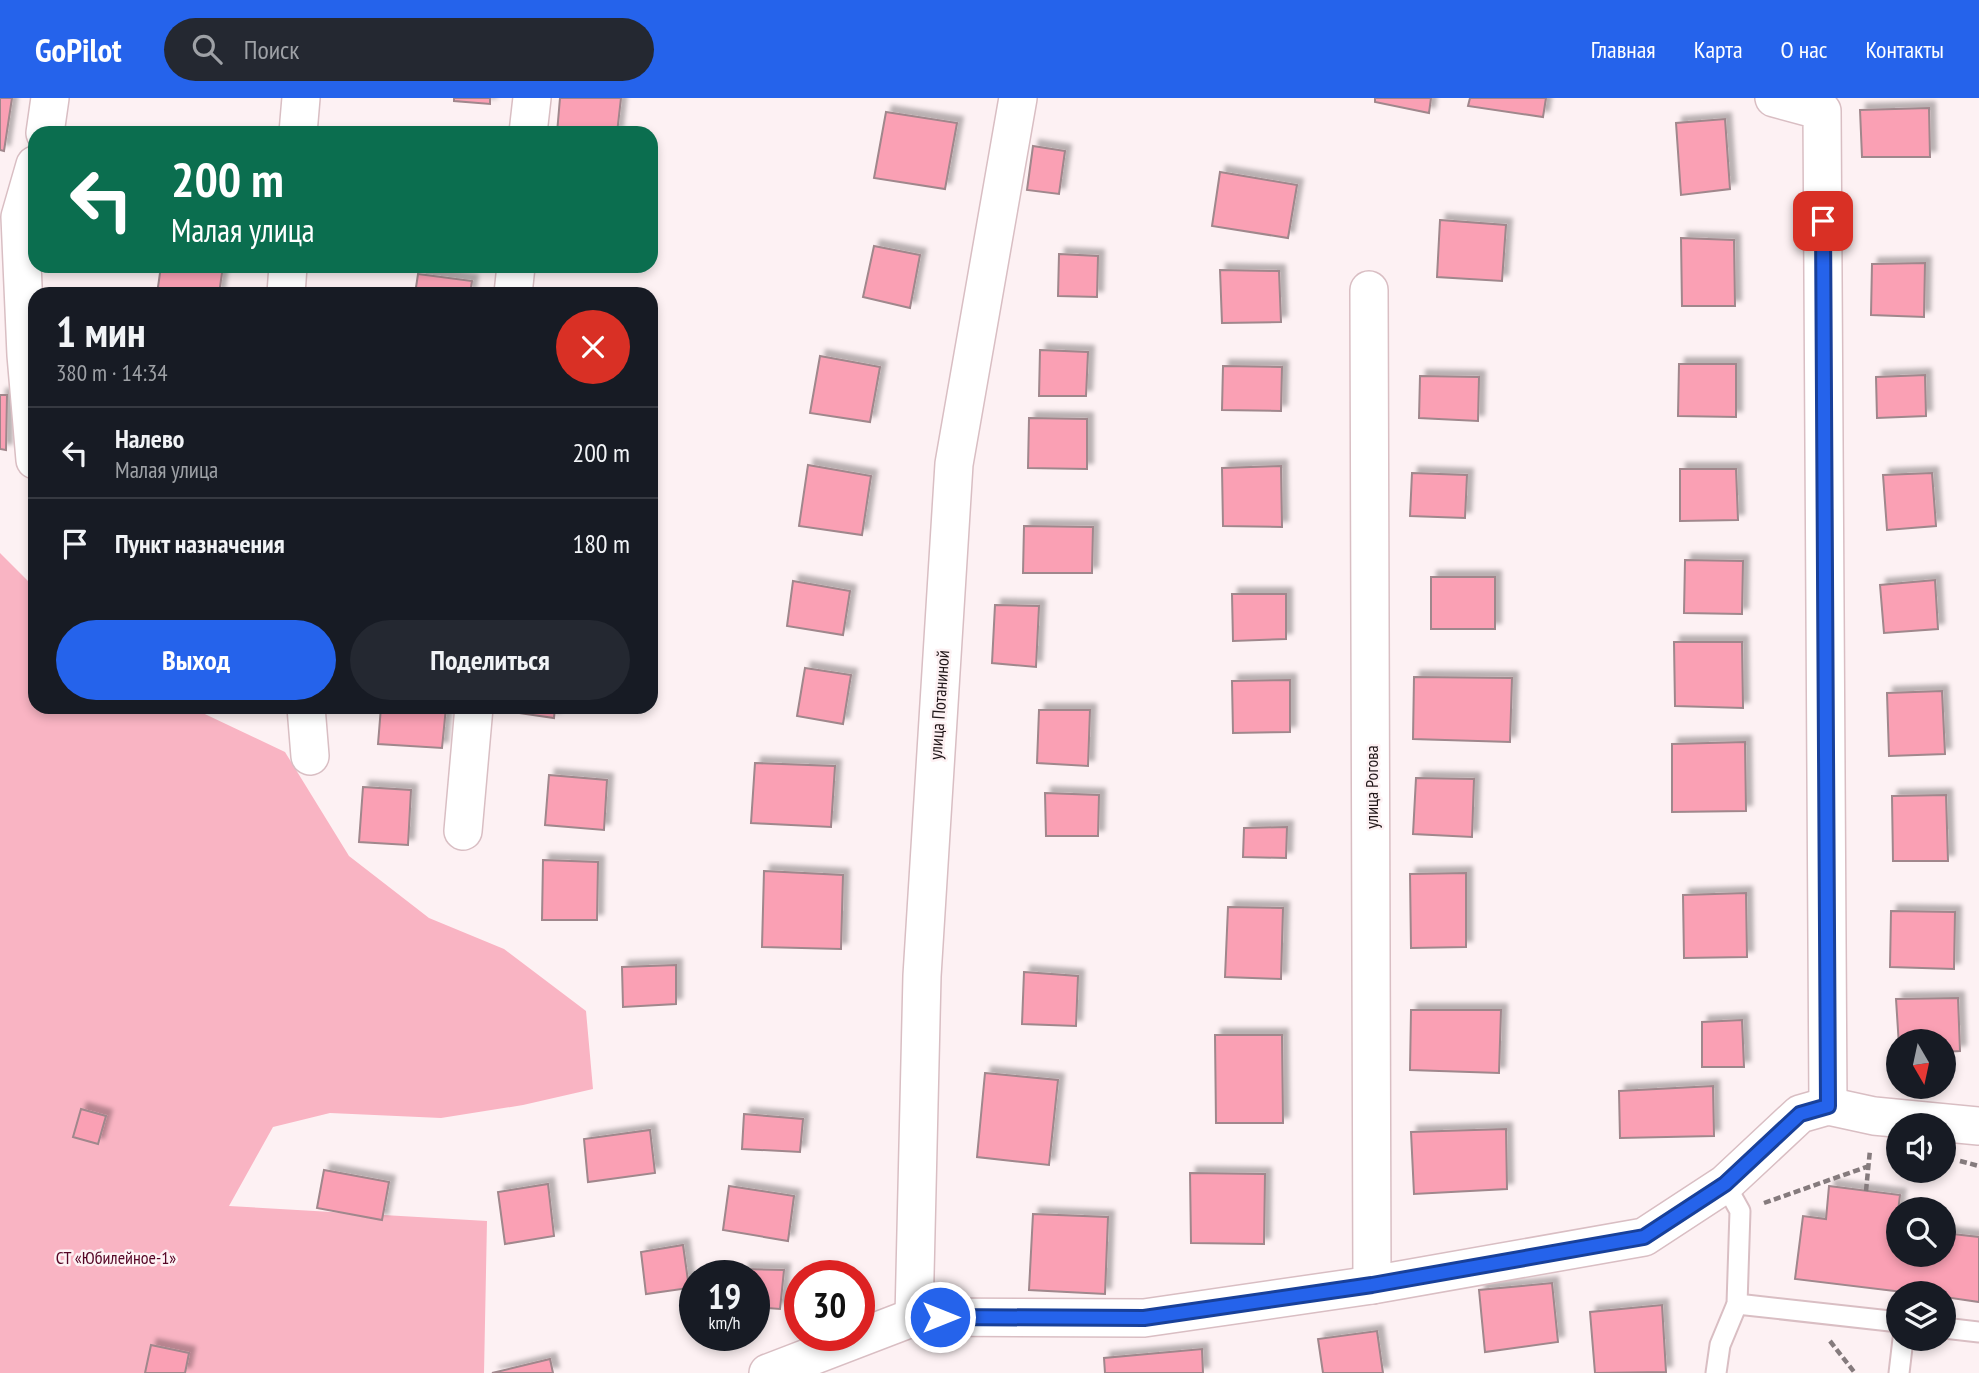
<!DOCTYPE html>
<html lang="ru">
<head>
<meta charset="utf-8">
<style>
  :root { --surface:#171b24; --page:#242831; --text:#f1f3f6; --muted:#9ea1a6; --line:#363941; --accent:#2563eb }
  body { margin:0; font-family:"PT Sans Narrow",sans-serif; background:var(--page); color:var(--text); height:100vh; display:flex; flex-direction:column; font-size:26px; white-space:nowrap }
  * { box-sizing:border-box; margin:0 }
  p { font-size:23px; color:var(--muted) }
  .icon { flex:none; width:38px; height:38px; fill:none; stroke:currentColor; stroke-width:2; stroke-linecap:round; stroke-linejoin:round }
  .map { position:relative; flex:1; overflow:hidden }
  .panel { position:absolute; left:28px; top:189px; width:630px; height:427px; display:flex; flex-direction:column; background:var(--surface); border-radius:21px; box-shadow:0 4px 10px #0003 }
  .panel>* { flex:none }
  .guide { position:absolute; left:28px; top:28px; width:630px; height:147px; border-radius:21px; box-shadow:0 4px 10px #0003; background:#0b6e4f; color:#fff; overflow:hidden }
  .needle { width:46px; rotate:171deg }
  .buttons { position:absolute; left:1886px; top:931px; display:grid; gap:14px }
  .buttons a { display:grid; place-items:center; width:70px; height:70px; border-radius:50%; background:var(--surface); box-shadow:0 4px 10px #0003; font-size:35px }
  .speed { position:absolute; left:679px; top:1162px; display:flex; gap:14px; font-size:35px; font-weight:700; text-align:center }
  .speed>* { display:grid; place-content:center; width:91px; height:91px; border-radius:50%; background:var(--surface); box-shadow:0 4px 10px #0003; line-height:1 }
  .speed small { font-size:18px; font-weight:400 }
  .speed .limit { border:10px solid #d22; background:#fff; color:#111 }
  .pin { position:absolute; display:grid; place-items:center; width:60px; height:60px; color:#fff; margin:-30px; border-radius:14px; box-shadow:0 4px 10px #0006 }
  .me { position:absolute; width:77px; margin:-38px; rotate:90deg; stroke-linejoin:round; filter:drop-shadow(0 0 5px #0008) }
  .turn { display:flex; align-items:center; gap:24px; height:147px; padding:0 28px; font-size:32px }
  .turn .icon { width:91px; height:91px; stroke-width:2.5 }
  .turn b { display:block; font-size:49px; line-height:60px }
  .round { display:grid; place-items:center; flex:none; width:74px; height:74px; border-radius:37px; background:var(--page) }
  .summary { display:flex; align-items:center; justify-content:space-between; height:119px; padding:0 28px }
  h1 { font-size:42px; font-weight:700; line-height:52px }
  .cta { display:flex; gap:14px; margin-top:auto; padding:14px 28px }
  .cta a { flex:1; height:80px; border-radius:42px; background:var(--accent); color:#fff; font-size:28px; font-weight:700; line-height:80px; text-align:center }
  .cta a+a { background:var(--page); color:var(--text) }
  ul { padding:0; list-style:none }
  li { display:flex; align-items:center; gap:21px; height:91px; padding:0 28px; border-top:2px solid var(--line) }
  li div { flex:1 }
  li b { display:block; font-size:26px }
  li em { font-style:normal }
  header { display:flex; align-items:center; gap:42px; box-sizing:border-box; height:98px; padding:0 35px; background:var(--accent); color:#fff }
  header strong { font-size:33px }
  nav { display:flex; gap:38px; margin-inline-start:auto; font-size:24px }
  .search { width:490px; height:63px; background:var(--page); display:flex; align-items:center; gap:18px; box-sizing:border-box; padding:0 24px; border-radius:38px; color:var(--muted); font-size:26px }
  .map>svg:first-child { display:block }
</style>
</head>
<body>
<header>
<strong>GoPilot</strong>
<div class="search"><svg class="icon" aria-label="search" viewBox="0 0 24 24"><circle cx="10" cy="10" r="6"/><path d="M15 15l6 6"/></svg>Поиск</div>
<nav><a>Главная</a><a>Карта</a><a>О нас</a><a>Контакты</a></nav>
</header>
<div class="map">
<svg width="1979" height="1275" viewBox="0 0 1979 1275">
  <defs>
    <filter id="shadow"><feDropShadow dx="6" dy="-6" stdDeviation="2" flood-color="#0004"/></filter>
  </defs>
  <rect width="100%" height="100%" fill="#fdf1f3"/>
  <path fill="#f9b4c3" d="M0 455 35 490V609H190L285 654 349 758 429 820 504 851 586 913 593 991 523 1007 441 1020 330 1015 273 1029 229 1108 487 1123 484 1275H0Z"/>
  <g fill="#faa0b4" stroke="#a0878c" stroke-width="2" filter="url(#shadow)">
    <path d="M0 0H12L4 53 0 52Z"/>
    <path d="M454 0H490V6L454 3Z"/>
    <path d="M560 0H621L617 35H557Z"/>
    <path d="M1375 0H1431L1429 15 1375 4Z"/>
    <path d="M1470 0H1546L1543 19 1468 8Z"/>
    <path d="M1929 10 1930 59H1862L1860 12Z"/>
    <path d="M886 14 957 25 945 91 874 80Z"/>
    <path d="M1725 21 1730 91 1681 97 1676 25Z"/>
    <path d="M1033 48 1065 53 1059 96 1027 92Z"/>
    <path d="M1220 74 1297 87 1288 140 1212 128Z"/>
    <path d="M1440 122 1506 127 1502 183 1437 179Z"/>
    <path d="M1681 140 1734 142 1735 208H1682Z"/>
    <path d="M874 148 920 157 910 210 863 199Z"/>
    <path d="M1059 156 1098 158 1097 199 1058 198Z"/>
    <path d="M1925 165 1924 219 1871 217 1872 166Z"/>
    <path d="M161 168H223L219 196H157Z"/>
    <path d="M1220 172 1279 173 1281 224 1222 225Z"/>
    <path d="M418 176 472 183 470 196H415Z"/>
    <path d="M1040 252 1088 254 1086 298H1039Z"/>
    <path d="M820 258 880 269 870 324 810 315Z"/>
    <path d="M1679 266H1736V319L1678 318Z"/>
    <path d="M1223 268 1282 269 1281 313 1222 312Z"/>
    <path d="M1925 277 1926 318 1877 320 1876 279Z"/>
    <path d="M1420 278 1479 279 1478 323 1419 320Z"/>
    <path d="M0 297H7L6 352 0 351Z"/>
    <path d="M1029 320 1087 321V371L1028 370Z"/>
    <path d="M808 367 871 378 862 437 799 428Z"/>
    <path d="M1281 368 1282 429 1223 428 1222 370Z"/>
    <path d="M1680 371H1736L1738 422 1680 423Z"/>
    <path d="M1412 375 1467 377 1465 420 1410 418Z"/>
    <path d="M1932 375 1936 428 1887 432 1883 377Z"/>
    <path d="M1024 428 1093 429 1092 475H1023Z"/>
    <path d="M1685 462 1743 463 1742 516 1684 515Z"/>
    <rect x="1431" y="479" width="64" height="52"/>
    <path d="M1935 482 1938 531 1884 535 1880 487Z"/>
    <path d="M793 483 850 493 843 537 787 528Z"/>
    <path d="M1232 496H1286V541L1233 543Z"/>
    <path d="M995 507 1039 508 1036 569 992 565Z"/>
    <path d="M1674 544H1742L1743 610 1675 608Z"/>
    <path d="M805 570 851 577 843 626 797 618Z"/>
    <path d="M1414 579 1512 580 1510 644 1413 641Z"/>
    <path d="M1290 582V634L1233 635 1232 583Z"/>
    <path d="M1942 593 1945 656 1889 658 1887 595Z"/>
    <path d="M381 609H446L442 650 378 646Z"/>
    <path d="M506 609H555L554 620 505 613Z"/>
    <path d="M1039 612H1090L1088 668 1037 665Z"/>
    <path d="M1745 644 1746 713 1672 714V646Z"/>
    <path d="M755 665 835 668 831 729 751 725Z"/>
    <path d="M549 677 607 682 604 732 545 727Z"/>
    <path d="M1416 680 1474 681 1472 739 1413 736Z"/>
    <path d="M363 689 411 692 408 747 359 744Z"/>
    <path d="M1045 695 1099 697 1098 738H1046Z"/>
    <path d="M1946 697 1948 763H1893L1892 698Z"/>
    <path d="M1287 729 1286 760 1243 759 1244 730Z"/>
    <path d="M543 762 598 764 597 822H542Z"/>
    <path d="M764 773 843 777 841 851 762 849Z"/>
    <path d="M1466 775V849L1411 850 1410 776Z"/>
    <path d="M1746 795 1747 859 1684 860 1683 797Z"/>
    <path d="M1228 809 1283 810 1281 881 1225 879Z"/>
    <path d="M1891 813 1955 814 1954 871 1890 869Z"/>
    <path d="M676 867V906L623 909 622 869Z"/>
    <path d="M1024 874 1078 878 1076 928 1022 926Z"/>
    <path d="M1958 900 1960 953 1944 954V943H1899V948L1896 901Z"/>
    <path d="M1411 912H1501L1499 975 1410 972Z"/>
    <path d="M1742 922 1744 969H1702V924Z"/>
    <path d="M1215 937H1282L1283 1025H1216Z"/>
    <path d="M985 975 1058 982 1049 1067 977 1059Z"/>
    <path d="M1713 988 1714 1038 1620 1040 1619 993Z"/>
    <path d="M81 1011 106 1018 98 1046 73 1039Z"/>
    <path d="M744 1016 803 1021 800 1054 742 1051Z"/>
    <path d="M1506 1031 1507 1091 1414 1096 1411 1034Z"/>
    <path d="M650 1032 655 1075 588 1084 584 1041Z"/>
    <path d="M324 1072 389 1084 382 1122 317 1110Z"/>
    <path d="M1190 1075 1265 1076 1264 1146 1191 1145Z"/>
    <path d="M548 1086 554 1138 505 1146 498 1094Z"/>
    <path d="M729 1088 794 1098 788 1143 723 1132Z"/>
    <path d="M1829 1088 1900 1097 1896 1129H1899V1157H1944V1135L1979 1139V1204L1944 1199V1195H1911L1795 1181 1803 1118 1826 1121Z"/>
    <path d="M1033 1116 1108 1119 1105 1196 1029 1192Z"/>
    <path d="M683 1147 689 1190 646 1196 641 1154Z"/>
    <path d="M743 1171 784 1172 780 1211 754 1209V1178H743Z"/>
    <path d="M1552 1185 1558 1244 1485 1254 1479 1192Z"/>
    <path d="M1662 1207 1666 1274 1595 1275 1590 1214Z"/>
    <path d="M1377 1233 1383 1275H1323L1318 1241Z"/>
    <path d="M151 1247 189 1255 185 1275H145Z"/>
    <path d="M1202 1251 1203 1275H1105L1104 1260Z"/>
    <path d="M550 1261 553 1275H492Z"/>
  </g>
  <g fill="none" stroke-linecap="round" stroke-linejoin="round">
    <defs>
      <g id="service">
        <path d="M1737 1206 1899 1224"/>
        <path d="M1944 1230 1979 1234"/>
        <path d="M1716 1275 1720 1247 1737 1206 1740 1113 1725 1086"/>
        <path d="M1899 1275 1903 1241"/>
      </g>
      <g id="minor">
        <path d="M1774 0 1822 13 1828 1008"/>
        <path d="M45 35 50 0"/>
        <path d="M298 35 301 0"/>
        <path d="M528 35 532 0"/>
        <path d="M35 67 20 119 26 257 35 362"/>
        <path d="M1369 192 1372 1187"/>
        <path d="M286 196 288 168"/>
        <path d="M513 196 516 168"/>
        <path d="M306 609 310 658"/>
        <path d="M463 733 474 609"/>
        <path d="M914 1219 922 878 954 366 1018 0"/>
        <path d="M768 1275 914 1219 1144 1220 1372 1187 1644 1139 1725 1086 1800 1016 1828 1008 1874 1018 1979 1028"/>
      </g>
    </defs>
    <use href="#service" stroke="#d9bec3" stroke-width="23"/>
    <use href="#minor" stroke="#d9bec3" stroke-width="40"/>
    <g stroke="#857b7d" stroke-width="4.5" stroke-dasharray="7 3.5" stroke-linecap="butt">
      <path d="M1960 1063 1979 1068"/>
      <path d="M1866 1093 1870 1052"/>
      <path d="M1764 1105 1869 1068"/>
      <path d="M1830 1243 1855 1275"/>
    </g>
    <use href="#service" stroke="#fff" stroke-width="19"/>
    <use href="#minor" stroke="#fff" stroke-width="37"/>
  </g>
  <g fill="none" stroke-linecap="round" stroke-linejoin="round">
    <defs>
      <path id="route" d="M940 1219 1144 1220 1372 1187 1644 1139 1725 1086 1800 1016 1828 1008 1823 123"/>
    </defs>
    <use href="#route" stroke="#184099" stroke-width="18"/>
    <use href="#route" stroke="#2563eb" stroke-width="12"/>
  </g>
  <g text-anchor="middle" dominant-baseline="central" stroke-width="5" stroke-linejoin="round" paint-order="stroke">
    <g font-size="18" fill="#201618" stroke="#fdf1f3">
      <text transform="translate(939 607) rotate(-86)">улица Потаниной</text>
      <text transform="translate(1371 689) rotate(-90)">улица Рогова</text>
    </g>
    <g font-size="18" fill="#550525" stroke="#fdf1f3">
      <text x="116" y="1159">СТ «Юбилейное-1»</text>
    </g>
  </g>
</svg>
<div class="buttons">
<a><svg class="needle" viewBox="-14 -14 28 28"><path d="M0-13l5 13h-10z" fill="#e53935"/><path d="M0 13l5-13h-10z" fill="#9ea1a6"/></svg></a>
<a><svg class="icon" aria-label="sound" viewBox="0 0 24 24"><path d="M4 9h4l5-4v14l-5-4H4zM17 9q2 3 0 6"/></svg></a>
<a><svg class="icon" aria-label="search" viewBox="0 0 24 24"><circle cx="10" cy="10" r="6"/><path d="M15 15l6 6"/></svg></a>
<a><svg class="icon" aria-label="layers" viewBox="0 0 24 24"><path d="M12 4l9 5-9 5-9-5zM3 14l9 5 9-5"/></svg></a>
</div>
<div class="speed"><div>19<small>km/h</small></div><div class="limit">30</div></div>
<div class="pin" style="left:1823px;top:123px;background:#d93025"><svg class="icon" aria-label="arrive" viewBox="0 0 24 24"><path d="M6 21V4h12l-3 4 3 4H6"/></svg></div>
<svg class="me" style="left:940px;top:1219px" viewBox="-20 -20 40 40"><circle r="17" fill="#2563eb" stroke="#fff" stroke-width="3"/><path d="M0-11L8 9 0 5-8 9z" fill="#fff"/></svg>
<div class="guide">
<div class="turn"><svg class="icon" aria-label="left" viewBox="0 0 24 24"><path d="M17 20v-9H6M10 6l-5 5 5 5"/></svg><div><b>200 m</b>Малая улица</div></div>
</div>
<section class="panel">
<div class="summary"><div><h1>1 мин</h1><p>380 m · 14:34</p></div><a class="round" style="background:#d93025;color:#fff"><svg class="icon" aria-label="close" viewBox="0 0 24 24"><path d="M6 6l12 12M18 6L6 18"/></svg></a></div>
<ul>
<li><svg class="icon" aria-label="left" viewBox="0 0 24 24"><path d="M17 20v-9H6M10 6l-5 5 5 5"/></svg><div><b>Налево</b><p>Малая улица</p></div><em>200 m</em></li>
<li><svg class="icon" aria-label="arrive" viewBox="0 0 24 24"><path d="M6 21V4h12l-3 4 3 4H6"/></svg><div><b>Пункт назначения</b></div><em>180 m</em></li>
</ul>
<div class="cta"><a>Выход</a><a>Поделиться</a></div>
</section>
</div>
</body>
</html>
